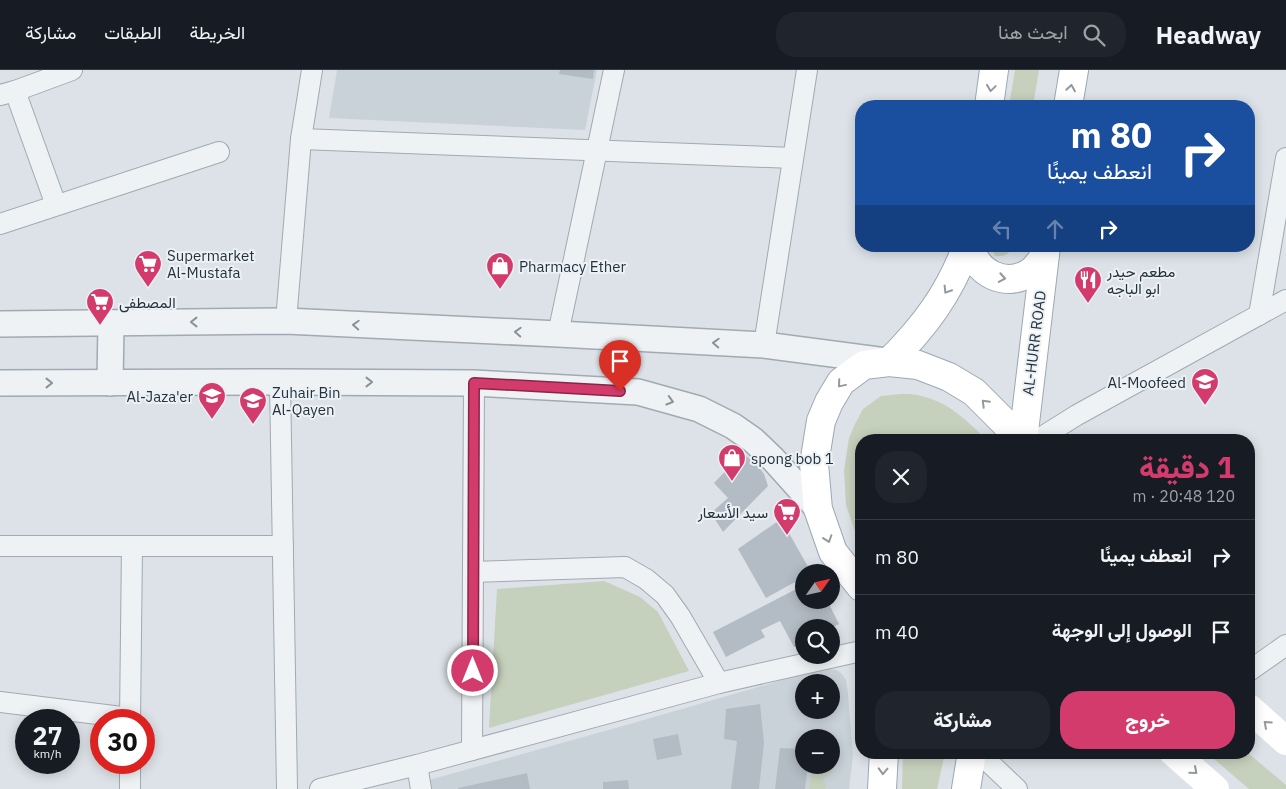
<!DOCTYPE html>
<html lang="ar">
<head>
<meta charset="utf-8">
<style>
  :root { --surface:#171b24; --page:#20242c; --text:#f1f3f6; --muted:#9ea1a6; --line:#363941; --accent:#d23b6c }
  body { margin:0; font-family:"IBM Plex Sans",Vazirmatn,sans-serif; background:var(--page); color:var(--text); direction:rtl; height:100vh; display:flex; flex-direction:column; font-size:19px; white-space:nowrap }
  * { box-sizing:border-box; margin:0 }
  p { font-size:16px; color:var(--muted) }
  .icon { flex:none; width:28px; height:28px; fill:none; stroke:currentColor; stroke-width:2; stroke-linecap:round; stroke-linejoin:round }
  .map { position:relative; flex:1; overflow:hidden; direction:ltr }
  .details { position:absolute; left:855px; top:364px; width:400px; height:325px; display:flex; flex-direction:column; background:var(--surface); border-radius:20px; box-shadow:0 2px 12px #0003; direction:rtl }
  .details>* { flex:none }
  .hud { position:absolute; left:855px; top:30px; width:400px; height:152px; border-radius:20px; box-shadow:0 2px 12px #0003; direction:rtl; background:#1a4fa0; color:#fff; overflow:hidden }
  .needle { width:32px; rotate:56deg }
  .buttons { position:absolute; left:795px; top:494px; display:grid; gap:10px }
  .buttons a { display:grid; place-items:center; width:45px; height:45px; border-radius:50%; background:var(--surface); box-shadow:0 2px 12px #0003; font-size:25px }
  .speed { position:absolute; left:15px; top:639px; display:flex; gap:10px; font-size:25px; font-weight:700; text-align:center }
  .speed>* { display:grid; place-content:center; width:65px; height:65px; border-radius:50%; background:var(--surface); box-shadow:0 2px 12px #0003; line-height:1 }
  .speed small { font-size:12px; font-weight:400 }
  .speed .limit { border:8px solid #d22; background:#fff; color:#111 }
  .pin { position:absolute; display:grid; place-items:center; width:42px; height:42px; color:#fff; margin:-51px -21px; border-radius:50% 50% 50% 0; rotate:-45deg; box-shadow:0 0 5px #0007 }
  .pin .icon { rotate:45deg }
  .me { position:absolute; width:55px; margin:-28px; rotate:0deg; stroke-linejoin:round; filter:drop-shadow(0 0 4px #0008) }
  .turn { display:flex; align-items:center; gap:18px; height:105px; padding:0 20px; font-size:22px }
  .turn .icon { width:65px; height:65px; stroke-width:2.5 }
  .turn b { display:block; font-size:35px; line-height:42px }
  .lanes { display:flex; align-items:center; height:48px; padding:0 20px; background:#0003; justify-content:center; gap:25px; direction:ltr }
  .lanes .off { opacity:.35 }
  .round { display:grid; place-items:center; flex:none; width:52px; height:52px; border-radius:20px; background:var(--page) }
  .head { display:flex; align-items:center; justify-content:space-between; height:85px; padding:0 20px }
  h1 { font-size:30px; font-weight:800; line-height:38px; color:var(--accent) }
  .action { display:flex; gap:10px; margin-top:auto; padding:10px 20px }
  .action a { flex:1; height:58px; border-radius:20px; background:var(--accent); color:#fff; font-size:20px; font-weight:800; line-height:58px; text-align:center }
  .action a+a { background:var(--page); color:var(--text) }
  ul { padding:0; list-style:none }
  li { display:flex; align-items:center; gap:15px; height:75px; padding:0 20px; border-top:1px solid var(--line) }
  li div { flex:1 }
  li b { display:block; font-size:19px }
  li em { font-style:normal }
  header { display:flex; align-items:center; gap:30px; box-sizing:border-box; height:70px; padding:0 25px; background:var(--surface); border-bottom:1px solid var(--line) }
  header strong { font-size:24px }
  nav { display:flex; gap:28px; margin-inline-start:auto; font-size:18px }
  .search { width:350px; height:45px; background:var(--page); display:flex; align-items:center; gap:12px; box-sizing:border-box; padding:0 18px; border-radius:20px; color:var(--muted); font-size:19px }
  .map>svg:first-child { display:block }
</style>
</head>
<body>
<header>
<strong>Headway</strong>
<div class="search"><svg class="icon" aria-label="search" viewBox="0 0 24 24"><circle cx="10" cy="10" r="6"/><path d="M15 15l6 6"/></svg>ابحث هنا</div>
<nav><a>الخريطة</a><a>الطبقات</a><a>مشاركة</a></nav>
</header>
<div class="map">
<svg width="1286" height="719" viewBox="0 0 1286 719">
  <rect width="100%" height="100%" fill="#dce2e7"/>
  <g fill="#cad2d9" fill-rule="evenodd">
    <path d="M337 0H597L585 60 329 48Z"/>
    <path d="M828 599 837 600 842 604 846 610 848 624 853 686 849 719H431L429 710 630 654 817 600ZM804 612H831V640H804ZM804 668H831V695H804Z"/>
  </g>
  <g fill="#c5d1bd">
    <path d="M1015 0H1039L1033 36H1009Z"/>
    <path d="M990 176H1012C1010 185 1003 187 995 186Z"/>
    <path d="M901 324C907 324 915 324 921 326 949 332 967 351 987 370H861V472L857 467 846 435 844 401 849 368 855 354 863 339 881 326Z"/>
    <path d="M604 511 640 527 658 542 689 601 489 658 497 519Z"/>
    <path d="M903 683H945L937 719H902Z"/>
    <path d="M1207 683H1248L1286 715V719H1249Z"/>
    <path d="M831 693 833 701 822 710 827 716 825 719H809L812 695H820L821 698 825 695H831Z"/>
  </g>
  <g fill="#b3bcc4">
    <path d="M560 0H594L593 9 559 4Z"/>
    <path d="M743 383 758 396 764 404 768 416 723 462 711 443 728 428 714 413Z"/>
    <path d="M781 449 811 502H804V507L766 528 738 479Z"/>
    <path d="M804 515V530H827L839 554 831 558H804V572L794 577 780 551 761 560 765 567 726 587 713 562Z"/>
    <path d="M760 634 764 673 759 719H731L737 671 724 669 726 639Z"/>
    <path d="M678 664 682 685 657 690 653 669Z"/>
    <path d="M780 678 804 679V695H808L805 719H775Z"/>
    <path d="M527 703 530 719H458V718Z"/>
    <path d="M628 710 629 719H603V712Z"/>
  </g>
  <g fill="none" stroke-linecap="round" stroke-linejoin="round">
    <defs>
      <g id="minor">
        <path d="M15 21 56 135"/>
        <path d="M0 25 15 21 72 0"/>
        <path d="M301 69 793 88"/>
        <path d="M0 154 219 82"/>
        <path d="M1259 245 1286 88"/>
        <path d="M286 251 301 69 312 0"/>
        <path d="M558 264 614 0"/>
        <path d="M764 275 807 0"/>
        <path d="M280 312 287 719"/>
        <path d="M1037 370 1077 345 1286 230"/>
        <path d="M0 476H283"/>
        <path d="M473 502 625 497 646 509 665 525 680 546 719 613"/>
        <path d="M1249 601 1286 575"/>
        <path d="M0 632 130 648"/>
        <path d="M130 650 132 476"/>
        <path d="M472 680 474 313"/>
        <path d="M978 682 1017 719"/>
        <path d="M417 695 421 719"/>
        <path d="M130 719V692"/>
        <path d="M320 719 417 695 719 613 861 581"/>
      </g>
      <g id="tertiary">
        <path d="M0 254 286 251 558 264 764 275 886 291"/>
        <path d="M0 313 280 312 474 313 638 322 699 339 733 356 753 370 773 389 818 439"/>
        <path d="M110 313 111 253"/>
      </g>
      <g id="primary">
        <path d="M989 36 994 0"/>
        <path d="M1068 36 1074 0"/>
        <path d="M970 176C976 203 1005 218 1029 203 1036 199 1040 192 1045 185"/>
        <path d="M889 292C925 256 949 224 967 176"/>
        <path d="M1023 370 1046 176"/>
        <path d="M861 517 833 482 818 439 814 394 821 351 829 332 841 312 864 295 889 292 918 295 949 307 974 322 1006 354 1016 370"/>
        <path d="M882 719 884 682"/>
        <path d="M966 719 972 682"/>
      </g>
    </defs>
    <use href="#minor" stroke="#a1aab1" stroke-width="22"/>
    <use href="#tertiary" stroke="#a1aab1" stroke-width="28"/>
    <use href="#primary" stroke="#9ba9b3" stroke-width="30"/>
    <use href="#minor" stroke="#eff2f5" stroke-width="20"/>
    <use href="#tertiary" stroke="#eff2f5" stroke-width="25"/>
    <g stroke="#fff" stroke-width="28">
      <path d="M1249 638 1286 671"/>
      <path d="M1173 682 1215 719"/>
    </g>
    <use href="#primary" stroke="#fff" stroke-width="28"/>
  </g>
  <defs><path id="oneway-chevron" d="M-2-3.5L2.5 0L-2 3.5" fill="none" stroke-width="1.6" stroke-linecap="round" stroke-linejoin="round" transform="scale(1.25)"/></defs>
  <g stroke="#92989e">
    <use href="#oneway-chevron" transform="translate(991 18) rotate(98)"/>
    <use href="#oneway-chevron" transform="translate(1071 18) rotate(-81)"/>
    <use href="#oneway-chevron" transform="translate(1002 208) rotate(10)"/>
    <use href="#oneway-chevron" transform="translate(947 220) rotate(122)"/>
    <use href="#oneway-chevron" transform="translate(841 314) rotate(130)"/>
    <use href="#oneway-chevron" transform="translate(985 333) rotate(-135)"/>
    <use href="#oneway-chevron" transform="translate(828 469) rotate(71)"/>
    <use href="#oneway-chevron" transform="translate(1267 654) rotate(-138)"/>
    <use href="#oneway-chevron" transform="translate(883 701) rotate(92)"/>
    <use href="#oneway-chevron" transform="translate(1194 701) rotate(41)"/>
  </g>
  <g stroke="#8a9299">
    <use href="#oneway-chevron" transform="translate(194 252) rotate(180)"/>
    <use href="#oneway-chevron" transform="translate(356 255) rotate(-177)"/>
    <use href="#oneway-chevron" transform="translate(518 262) rotate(-177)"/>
    <use href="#oneway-chevron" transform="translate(716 273) rotate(-177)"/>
    <use href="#oneway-chevron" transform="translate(369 312)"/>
    <use href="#oneway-chevron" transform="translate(49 313)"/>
    <use href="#oneway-chevron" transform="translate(670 331) rotate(16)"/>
  </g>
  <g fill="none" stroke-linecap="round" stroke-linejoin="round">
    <defs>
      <path id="route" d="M473 601 474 313 620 321"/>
    </defs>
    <use href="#route" stroke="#882646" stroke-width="12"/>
    <use href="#route" stroke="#d23b6c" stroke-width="9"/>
  </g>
  <defs>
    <symbol id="supermarket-pin" viewBox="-11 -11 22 30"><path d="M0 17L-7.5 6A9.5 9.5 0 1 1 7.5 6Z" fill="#d23b6c" stroke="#ebf1f5"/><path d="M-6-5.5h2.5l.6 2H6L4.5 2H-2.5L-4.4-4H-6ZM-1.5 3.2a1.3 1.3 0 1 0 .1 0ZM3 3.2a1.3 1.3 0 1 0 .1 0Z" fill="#fff"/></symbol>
    <symbol id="shop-pin" viewBox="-11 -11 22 30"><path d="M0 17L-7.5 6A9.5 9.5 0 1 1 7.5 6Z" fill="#d23b6c" stroke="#ebf1f5"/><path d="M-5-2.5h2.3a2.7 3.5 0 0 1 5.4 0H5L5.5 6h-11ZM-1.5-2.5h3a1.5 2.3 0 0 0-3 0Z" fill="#fff"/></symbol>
    <symbol id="restaurant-pin" viewBox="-11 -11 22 30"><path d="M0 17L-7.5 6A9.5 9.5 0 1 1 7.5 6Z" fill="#d23b6c" stroke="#ebf1f5"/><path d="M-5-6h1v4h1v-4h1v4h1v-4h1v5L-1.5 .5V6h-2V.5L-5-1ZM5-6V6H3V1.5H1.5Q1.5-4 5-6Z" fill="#fff"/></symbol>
    <symbol id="school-pin" viewBox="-11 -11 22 30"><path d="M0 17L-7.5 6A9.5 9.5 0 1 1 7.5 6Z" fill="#d23b6c" stroke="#ebf1f5"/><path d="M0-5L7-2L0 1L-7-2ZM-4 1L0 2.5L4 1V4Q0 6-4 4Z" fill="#fff"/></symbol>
  </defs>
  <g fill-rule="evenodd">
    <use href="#supermarket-pin" x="132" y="178" width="32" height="43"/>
    <use href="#shop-pin" x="484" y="180" width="32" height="43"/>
    <use href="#restaurant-pin" x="1072" y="194" width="32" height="43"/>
    <use href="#supermarket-pin" x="84" y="216" width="32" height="43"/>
    <use href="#school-pin" x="1189" y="296" width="32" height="43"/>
    <use href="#school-pin" x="196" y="310" width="32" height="43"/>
    <use href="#school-pin" x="237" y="315" width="32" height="43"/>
    <use href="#shop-pin" x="716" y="372" width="32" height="43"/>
    <use href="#supermarket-pin" x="771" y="426" width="32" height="43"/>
  </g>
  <g text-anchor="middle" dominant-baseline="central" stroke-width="4" stroke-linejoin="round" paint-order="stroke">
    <g font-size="15" fill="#25323d" stroke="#ebf1f5" text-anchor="start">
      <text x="167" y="185">Supermarket<tspan x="167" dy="17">Al-Mustafa</tspan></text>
      <text x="519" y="196">Pharmacy Ether</text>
      <text x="1107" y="201">مطعم حيدر<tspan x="1107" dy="17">ابو الباجه</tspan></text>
      <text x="119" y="232">المصطفى</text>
      <text x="1186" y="312" text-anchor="end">Al-Moofeed</text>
      <text x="272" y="322">Zuhair Bin<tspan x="272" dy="17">Al-Qayen</tspan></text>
      <text x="193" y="326" text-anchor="end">Al-Jaza'er</text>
      <text x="751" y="388">spong bob 1</text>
      <text x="768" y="442" text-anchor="end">سيد الأسعار</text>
    </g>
    <g font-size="15" fill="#25323d" stroke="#ebf1f5">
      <text transform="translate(1034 273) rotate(-83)">AL-HURR ROAD</text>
    </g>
  </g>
</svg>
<div class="buttons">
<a><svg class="needle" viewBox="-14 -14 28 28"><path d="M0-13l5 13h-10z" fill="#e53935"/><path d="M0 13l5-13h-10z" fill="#9ea1a6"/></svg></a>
<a><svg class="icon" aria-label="search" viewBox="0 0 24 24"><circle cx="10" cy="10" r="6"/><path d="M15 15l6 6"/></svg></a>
<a>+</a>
<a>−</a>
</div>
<div class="speed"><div>27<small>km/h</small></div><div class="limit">30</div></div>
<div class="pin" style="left:620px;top:321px;background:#d93025"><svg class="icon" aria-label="arrive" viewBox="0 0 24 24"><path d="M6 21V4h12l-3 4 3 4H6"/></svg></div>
<svg class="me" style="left:473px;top:601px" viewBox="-20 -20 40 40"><circle r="17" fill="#d23b6c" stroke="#fff" stroke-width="3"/><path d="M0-11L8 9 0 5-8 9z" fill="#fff"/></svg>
<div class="hud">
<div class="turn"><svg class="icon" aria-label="right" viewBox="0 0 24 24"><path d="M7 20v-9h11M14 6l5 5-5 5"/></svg><div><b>80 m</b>انعطف يمينًا</div></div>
<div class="lanes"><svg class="icon off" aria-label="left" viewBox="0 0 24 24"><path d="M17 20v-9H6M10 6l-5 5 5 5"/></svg><svg class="icon off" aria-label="ahead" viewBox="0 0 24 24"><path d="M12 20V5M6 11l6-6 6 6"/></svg><svg class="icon" aria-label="right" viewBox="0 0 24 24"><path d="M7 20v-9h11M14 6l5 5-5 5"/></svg></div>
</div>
<section class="details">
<div class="head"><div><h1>1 دقيقة</h1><p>120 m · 20:48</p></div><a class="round"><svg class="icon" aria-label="close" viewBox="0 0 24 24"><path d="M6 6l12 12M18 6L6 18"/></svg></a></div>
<ul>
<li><svg class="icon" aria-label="right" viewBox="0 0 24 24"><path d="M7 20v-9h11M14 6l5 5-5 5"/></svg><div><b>انعطف يمينًا</b></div><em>80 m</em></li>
<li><svg class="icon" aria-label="arrive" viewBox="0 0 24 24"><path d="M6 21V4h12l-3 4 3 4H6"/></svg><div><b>الوصول إلى الوجهة</b></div><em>40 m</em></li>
</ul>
<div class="action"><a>خروج</a><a>مشاركة</a></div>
</section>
</div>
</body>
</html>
